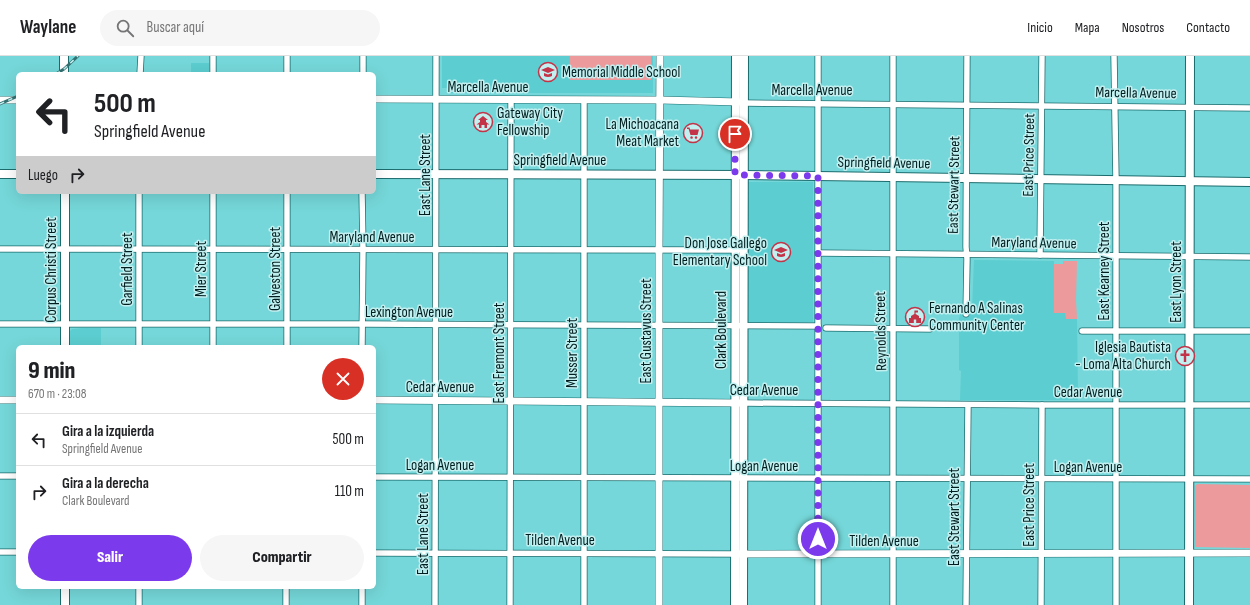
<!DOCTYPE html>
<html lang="es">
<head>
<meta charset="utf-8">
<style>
  :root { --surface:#fff; --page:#f6f6f6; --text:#202124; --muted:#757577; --line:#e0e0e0; --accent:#7c3aed }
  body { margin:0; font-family:"Sofia Sans Condensed",sans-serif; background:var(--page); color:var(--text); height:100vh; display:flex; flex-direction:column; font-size:15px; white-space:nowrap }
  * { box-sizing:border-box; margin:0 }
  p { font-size:13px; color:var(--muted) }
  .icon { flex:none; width:22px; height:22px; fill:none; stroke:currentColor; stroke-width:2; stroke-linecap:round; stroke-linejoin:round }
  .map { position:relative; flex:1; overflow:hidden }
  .side { position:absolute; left:16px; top:289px; width:360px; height:244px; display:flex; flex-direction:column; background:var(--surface); border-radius:6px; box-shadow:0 4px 16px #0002 }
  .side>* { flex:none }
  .hud { position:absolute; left:16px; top:16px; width:360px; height:122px; border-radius:6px; box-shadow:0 4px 16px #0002; background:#fff; color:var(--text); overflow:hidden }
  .pin { position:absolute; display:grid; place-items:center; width:34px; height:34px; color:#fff; margin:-17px; border:2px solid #fff; border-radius:50%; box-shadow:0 1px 4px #0007 }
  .me { position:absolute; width:44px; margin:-22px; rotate:0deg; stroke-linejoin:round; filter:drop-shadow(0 0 3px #0008) }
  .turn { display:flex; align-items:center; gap:14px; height:84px; padding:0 12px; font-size:18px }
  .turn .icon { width:52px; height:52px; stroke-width:2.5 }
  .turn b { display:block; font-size:28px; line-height:34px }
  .then { display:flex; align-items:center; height:38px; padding:0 12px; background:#0003; gap:8px; font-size:15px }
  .round { display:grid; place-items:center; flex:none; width:42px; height:42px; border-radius:21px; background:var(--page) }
  .head { display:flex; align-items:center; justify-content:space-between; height:68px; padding:0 12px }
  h1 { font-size:24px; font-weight:800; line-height:30px }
  .primary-button { display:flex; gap:8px; margin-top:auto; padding:8px 12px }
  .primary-button a { flex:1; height:46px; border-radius:24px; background:var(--accent); color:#fff; font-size:16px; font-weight:800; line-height:46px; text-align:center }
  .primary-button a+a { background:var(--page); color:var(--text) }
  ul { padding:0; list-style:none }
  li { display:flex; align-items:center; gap:12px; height:52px; padding:0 12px; border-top:1px solid var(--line) }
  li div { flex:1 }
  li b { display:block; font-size:15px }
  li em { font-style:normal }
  header { display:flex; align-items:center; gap:24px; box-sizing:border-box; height:56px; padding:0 20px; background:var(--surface); border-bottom:1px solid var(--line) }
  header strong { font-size:19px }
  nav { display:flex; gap:22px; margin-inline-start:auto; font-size:14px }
  .search { width:280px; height:36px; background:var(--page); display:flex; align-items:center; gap:10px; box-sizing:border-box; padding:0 14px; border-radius:22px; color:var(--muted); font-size:15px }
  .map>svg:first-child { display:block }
</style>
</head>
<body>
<header>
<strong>Waylane</strong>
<div class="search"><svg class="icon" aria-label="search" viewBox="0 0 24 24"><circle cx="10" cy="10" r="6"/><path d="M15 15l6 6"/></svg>Buscar aquí</div>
<nav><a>Inicio</a><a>Mapa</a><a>Nosotros</a><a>Contacto</a></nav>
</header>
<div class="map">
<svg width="1250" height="549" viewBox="0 0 1250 549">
  <rect width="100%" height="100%" fill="#75d7d9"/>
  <g fill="#5ccdd0">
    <path d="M442 0H653V37H447V32H442Z"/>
    <rect x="191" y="7" width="18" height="11"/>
    <rect x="748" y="126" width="65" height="140"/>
    <path d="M974 204 1054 205V257H1066V263H1077L1078 344H960L961 315 959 314V263L961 255H972Z"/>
    <path d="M83 272H101V291H70V275L72 273Z"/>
  </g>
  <g fill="#ec9a9c">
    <rect x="570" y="0" width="81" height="24"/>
    <path d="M1063 205H1077L1076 244 1077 263H1066L1065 257H1054V208H1063Z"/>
    <path d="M1198 428 1250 429V492L1195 491V431L1196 429Z"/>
  </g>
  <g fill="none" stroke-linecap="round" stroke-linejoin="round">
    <defs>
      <g id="minor">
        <path d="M893 0V549"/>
        <path d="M1114 0 1116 124V549"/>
        <path d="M140 18 141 0"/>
        <path d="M213 18V0"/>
        <path d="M287 18V0"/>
        <path d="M363 18V0"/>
        <path d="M744 47 1250 52"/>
        <path d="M0 193 738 194"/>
        <path d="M818 197 1250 201"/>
        <path d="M1040 199 1042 0"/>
        <path d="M966 258 967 203 966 191 967 0"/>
        <path d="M0 268H362L818 270"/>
        <path d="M826 272 930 273"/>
        <path d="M1082 275H1250"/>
        <path d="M139 291V136"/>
        <path d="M213 291V136"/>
        <path d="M287 291V136"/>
        <path d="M362 291 363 193 362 136"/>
        <path d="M744 347 1042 349H1250"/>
        <path d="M0 420H18"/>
        <path d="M374 421 1250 423"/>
        <path d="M0 496H18"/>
        <path d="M374 497 735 498"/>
        <path d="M362 531V549"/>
        <path d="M139 549V531"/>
        <path d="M286 549V531"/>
        <path d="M435 549 436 0"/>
        <path d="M510 549 511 44"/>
        <path d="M584 549V44"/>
        <path d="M818 549V0"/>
        <path d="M966 549 968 349"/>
        <path d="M1041 549 1042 349"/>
      </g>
      <g id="tertiary">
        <path d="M374 43 660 44 740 46"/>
        <path d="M0 44H18"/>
        <path d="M0 344H18"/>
        <path d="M374 344 740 347"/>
        <path d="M739 498 1250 497"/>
        <path d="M659 549V194L660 0"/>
      </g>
      <g id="secondary">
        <path d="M64 0V18"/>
        <path d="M0 118H18"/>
        <path d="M374 118 744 119 1250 126"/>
        <path d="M65 136V291"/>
        <path d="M65 531V549"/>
        <path d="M735 549 736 0"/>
        <path d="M743 549 744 0"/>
        <path d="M1189 549 1190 0"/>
      </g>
    </defs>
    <use href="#minor" stroke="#1c6c6e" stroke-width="7"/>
    <use href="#tertiary" stroke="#1c6c6e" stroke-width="8"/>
    <use href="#secondary" stroke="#1c6c6e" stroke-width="10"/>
    <use href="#minor" stroke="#fff" stroke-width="5.5"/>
    <use href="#tertiary" stroke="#fff" stroke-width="7"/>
    <use href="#secondary" stroke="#fff" stroke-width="8"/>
    <defs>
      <g id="rail">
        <path d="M56 18 64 13 78 0"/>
        <path d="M0 48 18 40"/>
      </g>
    </defs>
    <use href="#rail" stroke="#347172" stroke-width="3"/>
    <use href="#rail" stroke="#c2eff0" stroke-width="1.5" stroke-dasharray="4.5" stroke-linecap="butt"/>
  </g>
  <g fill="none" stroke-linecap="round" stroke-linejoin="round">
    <path stroke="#7c3aed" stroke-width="7" stroke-dasharray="0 12.6" d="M735 78V119L818 120V483"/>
  </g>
  <defs>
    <symbol id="school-ring" viewBox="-11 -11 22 22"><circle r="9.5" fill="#c2eff0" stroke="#c43449" stroke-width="1.5"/><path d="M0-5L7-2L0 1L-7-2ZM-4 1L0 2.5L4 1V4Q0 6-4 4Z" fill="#c43449"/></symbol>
    <symbol id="temple-ring" viewBox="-11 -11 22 22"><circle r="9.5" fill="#c2eff0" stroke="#c43449" stroke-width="1.5"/><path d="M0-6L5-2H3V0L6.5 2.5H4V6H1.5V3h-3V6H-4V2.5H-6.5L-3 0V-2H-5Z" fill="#c43449"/></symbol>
    <symbol id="supermarket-ring" viewBox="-11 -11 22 22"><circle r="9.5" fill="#c2eff0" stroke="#c43449" stroke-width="1.5"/><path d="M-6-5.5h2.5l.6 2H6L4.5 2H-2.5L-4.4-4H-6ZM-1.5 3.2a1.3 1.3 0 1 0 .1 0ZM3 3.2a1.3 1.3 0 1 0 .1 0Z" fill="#c43449"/></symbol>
    <symbol id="civic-ring" viewBox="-11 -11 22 22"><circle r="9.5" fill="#c2eff0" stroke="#c43449" stroke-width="1.5"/><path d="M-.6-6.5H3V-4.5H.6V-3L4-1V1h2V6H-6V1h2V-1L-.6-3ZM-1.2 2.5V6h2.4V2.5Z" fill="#c43449"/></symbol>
    <symbol id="church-ring" viewBox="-11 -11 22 22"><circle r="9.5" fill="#c2eff0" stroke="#c43449" stroke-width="1.5"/><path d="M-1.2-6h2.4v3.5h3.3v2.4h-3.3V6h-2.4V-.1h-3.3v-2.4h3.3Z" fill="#c43449"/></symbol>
  </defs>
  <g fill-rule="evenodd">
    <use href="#school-ring" x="537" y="5" width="22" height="22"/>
    <use href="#temple-ring" x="472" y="55" width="22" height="22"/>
    <use href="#supermarket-ring" x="682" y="66" width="22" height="22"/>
    <use href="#school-ring" x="770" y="185" width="22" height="22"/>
    <use href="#civic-ring" x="904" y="250" width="22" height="22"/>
    <use href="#church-ring" x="1174" y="289" width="22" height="22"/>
  </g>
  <g text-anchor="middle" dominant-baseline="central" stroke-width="3" stroke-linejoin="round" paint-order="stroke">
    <g font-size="15" fill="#001e1f" stroke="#c2eff0" text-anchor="start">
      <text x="562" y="16">Memorial Middle School</text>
      <text x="497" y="57">Gateway City<tspan x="497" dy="17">Fellowship</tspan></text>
      <text x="679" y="68" text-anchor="end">La Michoacana<tspan x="679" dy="17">Meat Market</tspan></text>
      <text x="767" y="187" text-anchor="end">Don Jose Gallego<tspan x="767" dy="17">Elementary School</tspan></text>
      <text x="929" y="252">Fernando A Salinas<tspan x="929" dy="17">Community Center</tspan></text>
      <text x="1171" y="291" text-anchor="end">Iglesia Bautista<tspan x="1171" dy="17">- Loma Alta Church</tspan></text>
    </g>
    <g font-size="15" fill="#001e1f" stroke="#c2eff0">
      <text x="488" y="31">Marcella Avenue</text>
      <text x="812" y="34">Marcella Avenue</text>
      <text transform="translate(1136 37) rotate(1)">Marcella Avenue</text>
      <text transform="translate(1029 99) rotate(-89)">East Price Street</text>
      <text x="560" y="104">Springfield Avenue</text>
      <text transform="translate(884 107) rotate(1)">Springfield Avenue</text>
      <text transform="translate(425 119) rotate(-90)">East Lane Street</text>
      <text transform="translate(954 129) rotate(-89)">East Stewart Street</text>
      <text x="372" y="181">Maryland Avenue</text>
      <text transform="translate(1034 187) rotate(1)">Maryland Avenue</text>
      <text transform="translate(127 213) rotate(-90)">Garfield Street</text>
      <text transform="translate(201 213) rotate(-90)">Mier Street</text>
      <text transform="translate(275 213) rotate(-90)">Galveston Street</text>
      <text transform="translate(51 214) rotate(-90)">Corpus Christi Street</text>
      <text transform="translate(1104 215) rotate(-90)">East Kearney Street</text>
      <text transform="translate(1176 226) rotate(-90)">East Lyon Street</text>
      <text x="409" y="256">Lexington Avenue</text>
      <text transform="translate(721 274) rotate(-90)">Clark Boulevard</text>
      <text transform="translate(646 275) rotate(-90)">East Gustavus Street</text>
      <text transform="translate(881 275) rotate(-91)">Reynolds Street</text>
      <text transform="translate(499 297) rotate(-90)">East Fremont Street</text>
      <text transform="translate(572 297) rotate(-90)">Musser Street</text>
      <text x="440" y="331">Cedar Avenue</text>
      <text x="764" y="334">Cedar Avenue</text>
      <text x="1088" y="336">Cedar Avenue</text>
      <text x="440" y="409">Logan Avenue</text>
      <text x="764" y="410">Logan Avenue</text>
      <text x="1088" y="411">Logan Avenue</text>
      <text transform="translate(1029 449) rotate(-90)">East Price Street</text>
      <text transform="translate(954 461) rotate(-90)">East Stewart Street</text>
      <text transform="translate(423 478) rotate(-90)">East Lane Street</text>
      <text x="560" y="484">Tilden Avenue</text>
      <text x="884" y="485">Tilden Avenue</text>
    </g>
  </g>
</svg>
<div class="pin" style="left:735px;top:78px;background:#d93025"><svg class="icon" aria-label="arrive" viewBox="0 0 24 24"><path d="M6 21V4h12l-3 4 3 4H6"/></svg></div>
<svg class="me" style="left:818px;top:483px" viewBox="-20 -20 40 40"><circle r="17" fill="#7c3aed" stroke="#fff" stroke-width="3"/><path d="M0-11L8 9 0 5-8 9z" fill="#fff"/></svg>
<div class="hud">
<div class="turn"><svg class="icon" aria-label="left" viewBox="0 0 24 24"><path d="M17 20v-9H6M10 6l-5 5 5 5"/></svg><div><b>500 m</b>Springfield Avenue</div></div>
<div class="then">Luego<svg class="icon" aria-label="right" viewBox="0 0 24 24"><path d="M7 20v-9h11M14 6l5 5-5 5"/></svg></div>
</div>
<section class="side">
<div class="head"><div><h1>9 min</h1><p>670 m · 23:08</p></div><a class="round" style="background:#d93025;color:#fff"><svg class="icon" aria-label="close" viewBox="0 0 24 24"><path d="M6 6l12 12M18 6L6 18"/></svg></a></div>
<ul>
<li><svg class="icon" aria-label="left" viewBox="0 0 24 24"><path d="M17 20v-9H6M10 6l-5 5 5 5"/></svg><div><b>Gira a la izquierda</b><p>Springfield Avenue</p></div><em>500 m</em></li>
<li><svg class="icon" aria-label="right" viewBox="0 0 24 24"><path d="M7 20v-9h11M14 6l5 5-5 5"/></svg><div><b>Gira a la derecha</b><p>Clark Boulevard</p></div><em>110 m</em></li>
</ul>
<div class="primary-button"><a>Salir</a><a>Compartir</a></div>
</section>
</div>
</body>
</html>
